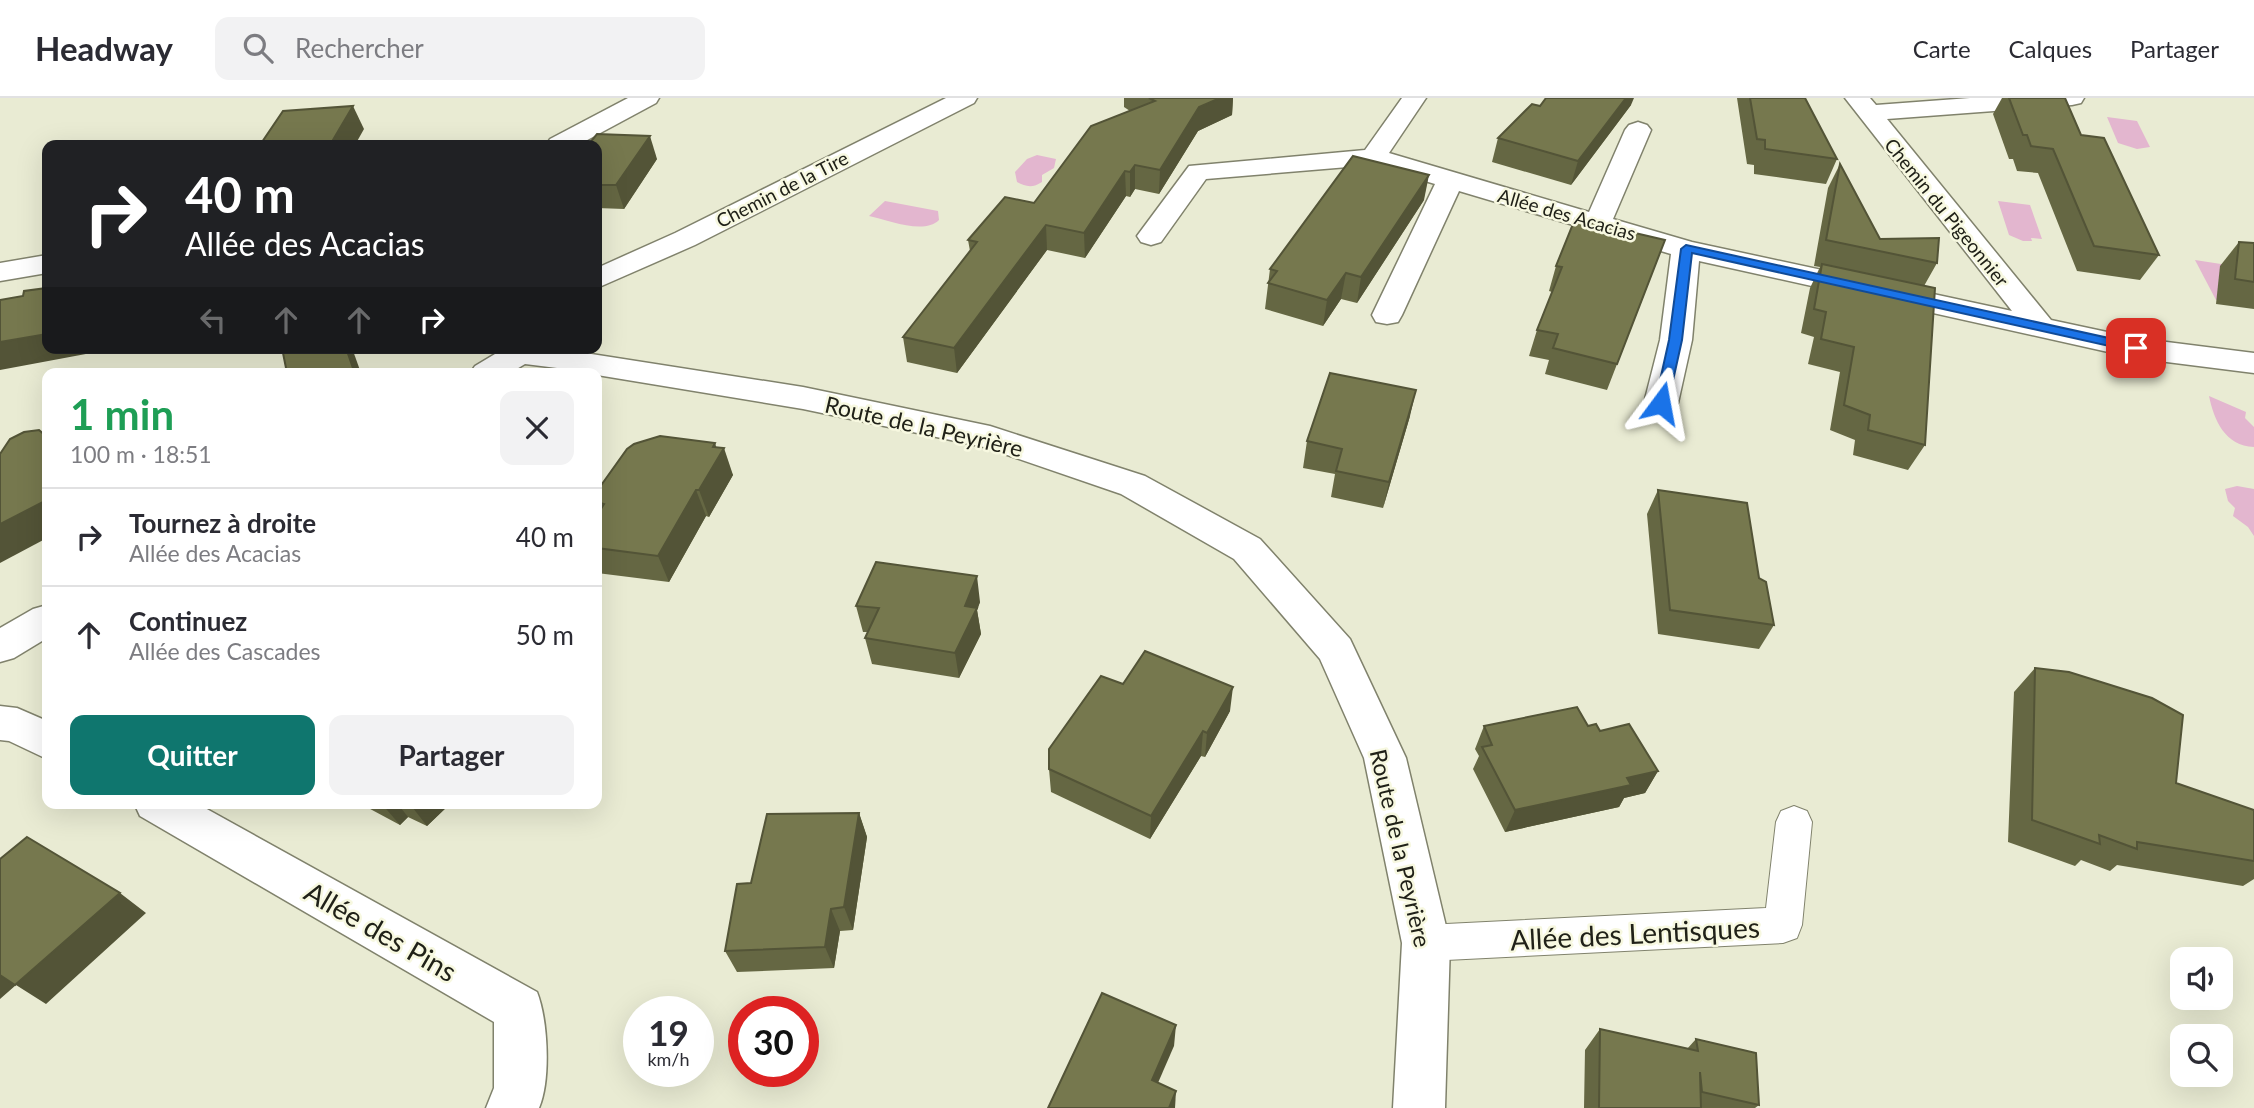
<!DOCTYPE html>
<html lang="fr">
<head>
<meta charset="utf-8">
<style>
  :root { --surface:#fff; --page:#f2f2f3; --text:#2b2b33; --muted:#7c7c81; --line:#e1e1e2; --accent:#0f766e }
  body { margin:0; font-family:Lato,sans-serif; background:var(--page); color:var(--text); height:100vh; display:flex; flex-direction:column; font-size:26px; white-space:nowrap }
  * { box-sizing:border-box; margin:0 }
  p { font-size:23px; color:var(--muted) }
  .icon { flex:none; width:38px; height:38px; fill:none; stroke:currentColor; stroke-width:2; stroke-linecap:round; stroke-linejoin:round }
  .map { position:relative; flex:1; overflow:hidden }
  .side { position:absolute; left:42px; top:270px; width:560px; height:441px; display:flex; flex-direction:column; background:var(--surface); border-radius:14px; box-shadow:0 7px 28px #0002 }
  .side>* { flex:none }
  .guide { position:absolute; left:42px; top:42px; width:560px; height:214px; border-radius:14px; box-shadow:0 7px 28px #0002; background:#202124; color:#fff; overflow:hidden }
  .fabs { position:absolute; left:2170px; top:849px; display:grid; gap:14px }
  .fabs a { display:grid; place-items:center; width:63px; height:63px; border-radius:14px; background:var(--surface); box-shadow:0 7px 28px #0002; font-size:35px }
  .speed { position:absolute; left:623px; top:898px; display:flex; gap:14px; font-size:35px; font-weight:700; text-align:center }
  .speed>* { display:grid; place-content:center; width:91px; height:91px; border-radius:50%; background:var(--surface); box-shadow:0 7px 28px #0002; line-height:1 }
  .speed small { font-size:18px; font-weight:400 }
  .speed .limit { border:10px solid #d22; background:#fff; color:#111 }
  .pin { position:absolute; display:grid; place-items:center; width:60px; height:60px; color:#fff; margin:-30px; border-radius:14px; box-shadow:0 4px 10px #0006 }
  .me { position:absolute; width:77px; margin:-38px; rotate:13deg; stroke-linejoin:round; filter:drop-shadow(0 0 5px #0008) }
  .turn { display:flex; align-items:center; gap:24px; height:147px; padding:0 28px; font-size:32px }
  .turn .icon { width:91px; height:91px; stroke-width:2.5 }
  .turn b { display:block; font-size:49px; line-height:60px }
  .lanes { display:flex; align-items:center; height:66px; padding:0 28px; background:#0003; justify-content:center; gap:35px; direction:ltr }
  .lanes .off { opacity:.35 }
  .round { display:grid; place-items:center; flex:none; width:74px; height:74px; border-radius:14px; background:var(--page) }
  .headline { display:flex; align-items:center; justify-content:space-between; height:119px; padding:0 28px }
  h1 { font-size:42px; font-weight:700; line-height:52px; color:#1e9e55 }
  .primary-button { display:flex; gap:14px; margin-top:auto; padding:14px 28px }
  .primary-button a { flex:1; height:80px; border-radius:14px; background:var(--accent); color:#fff; font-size:28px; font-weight:700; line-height:80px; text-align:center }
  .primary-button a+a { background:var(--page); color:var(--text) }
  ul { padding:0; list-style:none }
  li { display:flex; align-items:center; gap:21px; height:98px; padding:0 28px; border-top:2px solid var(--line) }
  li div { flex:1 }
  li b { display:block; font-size:26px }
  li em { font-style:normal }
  header { display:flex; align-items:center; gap:42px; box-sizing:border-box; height:98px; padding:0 35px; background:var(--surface); border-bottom:2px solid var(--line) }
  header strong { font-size:33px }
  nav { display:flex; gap:38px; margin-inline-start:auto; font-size:24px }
  .search { width:490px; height:63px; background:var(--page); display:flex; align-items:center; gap:18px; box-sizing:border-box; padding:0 24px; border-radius:14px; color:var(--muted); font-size:26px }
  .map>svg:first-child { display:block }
</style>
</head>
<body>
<header>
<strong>Headway</strong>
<div class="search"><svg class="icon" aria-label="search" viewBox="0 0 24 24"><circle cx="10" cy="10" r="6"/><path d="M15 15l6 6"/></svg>Rechercher</div>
<nav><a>Carte</a><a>Calques</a><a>Partager</a></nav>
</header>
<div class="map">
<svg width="2254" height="1010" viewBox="0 0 2254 1010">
  <rect width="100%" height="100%" fill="#e9ebd3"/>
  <g fill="#e3b6cf">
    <path d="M2107 19 2137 23 2150 49 2137 51 2118 45Z"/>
    <path d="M1037 57 1056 61 1054 70 1042 77V84C1033 90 1026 89 1017 84L1015 74 1027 61Z"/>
    <path d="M885 103 938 113 939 122C924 137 888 122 869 118Z"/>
    <path d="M1998 103 2030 107 2042 141 2031 140 2032 143H2023L2009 137Z"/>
    <path d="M2195 162 2234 168 2254 208 2216 202Z"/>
    <path d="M2209 298 2246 314 2245 320 2254 329V349C2225 348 2214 322 2209 298Z"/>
    <path d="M2237 388 2254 391V438L2248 429 2233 418 2235 410 2228 403 2225 391Z"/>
  </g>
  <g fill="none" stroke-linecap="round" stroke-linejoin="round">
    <defs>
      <path id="service" d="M1794 708 1807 713 1812 724 1802 827 1797 840 1783 845 1426 863 1412 858 1406 845 1412 832 1426 827 1766 810 1776 724 1781 713Z"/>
      <g id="minor">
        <path d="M628 0H659L656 5 578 47H546L550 41Z"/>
        <path d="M946 0H977L974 5 695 147 597 190V170L675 135Z"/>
        <path d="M1402 0H1426L1389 55 1589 114 1625 32 1629 27 1638 24 1647 27 1651 32 1613 121 1692 144 2012 213 1845 0H1870L1876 7 1970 0H2084L2081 5 2072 7 1887 21 2051 222 2135 240 2254 255V275L2135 260 1699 163 1692 242 1678 305 1673 313 1661 316 1649 313 1644 305 1660 242 1671 156 1459 93 1402 217 1398 224 1387 226 1376 224 1372 217 1435 86 1372 67 1206 81 1161 144 1151 147 1141 144 1137 138 1189 68 1365 52Z"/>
        <path d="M47 157V175L0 183V165Z"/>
        <path d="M505 250H553L803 289 990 328 1145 378 1260 441 1350 541 1406 660 1450 845 1445 1010H1393L1402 845 1364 660 1320 561 1234 461 1121 396 984 349 803 311 597 277V275L525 266 510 275H470L475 268Z"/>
        <path d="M47 507V540L14 560 0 564V530L33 511Z"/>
        <path d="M0 608 17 610 47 623V661L9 643 0 642Z"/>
        <path d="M134 705H196L537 894C548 922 551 982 539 1010H486L494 990V924L140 718Z"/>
      </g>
    </defs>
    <use href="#service" stroke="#80826c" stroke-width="2"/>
    <use href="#minor" stroke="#80826c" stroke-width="3"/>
    <use href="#service" fill="#fff" fill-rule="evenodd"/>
    <use href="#minor" fill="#fff" fill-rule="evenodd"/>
  </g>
  <g fill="#656743">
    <path d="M1124 0H1233L1232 17 1198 33 1159 96 1135 91 1130 99 1126 98 1085 160 1047 152 957 275 907 264 903 239 970 153 968 142 1034 105 1130 13 1124 9Z"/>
    <path d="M1737 0H1805L1837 61 1826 86 1754 76V67L1747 66Z"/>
    <path d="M2002 0H2065L2081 37 2159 157 2140 182 2077 173 2038 75 2017 73 2013 61H2009L1993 16Z"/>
    <path d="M1631 7 1571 87 1492 64 1498 40 1540 8Z"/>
    <path d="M597 47 657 61 624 111 597 110Z"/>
    <path d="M1840 66 1880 141 1937 165 1924 188 1925 347 1908 372 1853 357 1855 342 1830 332 1840 274 1808 266 1814 239 1801 235 1810 190 1820 169 1814 168 1828 90Z"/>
    <path d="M1424 102 1357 205 1341 201 1323 228 1265 211 1270 171Z"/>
    <path d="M1665 142 1607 292 1545 276 1549 262 1529 258 1537 232 1552 194 1549 193 1556 168Z"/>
    <path d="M2239 144 2254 145V211L2216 206 2220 168Z"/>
    <path d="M1410 318 1383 410 1331 399 1335 376 1303 370 1307 343Z"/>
    <path d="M716 349 733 377 709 419 706 418 669 484 597 475V393Z"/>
    <path d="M1658 392 1774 527 1759 551 1658 536 1647 416Z"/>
    <path d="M980 504 977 512 981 536 959 580 872 566 865 540 868 534H863L856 508Z"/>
    <path d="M2035 570 2176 685 2254 712V781L2243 788 2117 767 2110 773 2081 762 2075 768 2008 744 2014 594Z"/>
    <path d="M1123 586 1230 613 1205 659 1201 658 1150 741 1051 694 1049 671Z"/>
    <path d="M1484 628H1588L1600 633 1658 673 1645 695 1624 700 1619 709 1505 734 1473 671 1479 658 1475 651Z"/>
    <path d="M359 705H451L427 728 408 719 400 727Z"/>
    <path d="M859 715 867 739 853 832 840 833 834 870 737 874 725 853 751 785Z"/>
    <path d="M1600 931 1687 951 1696 941 1759 1007 1755 1010H1584L1585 952Z"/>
  </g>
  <g fill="#535437">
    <path d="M1220 0H1233L1232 17 1198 33 1159 96 1160 72 1199 9Z"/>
    <path d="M1626 0H1634L1631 7 1571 87 1578 63Z"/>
    <path d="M353 8 364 31 355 47H330Z"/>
    <path d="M650 38 657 61 624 111 616 87Z"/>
    <path d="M1135 67V91L1130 99V74Z"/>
    <path d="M1125 73 1126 98 1085 160 1084 135Z"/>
    <path d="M1429 77 1424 102 1357 205 1361 179Z"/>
    <path d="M1046 127 1047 152 957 275 954 250Z"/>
    <path d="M1346 175 1341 201 1323 228 1327 202Z"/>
    <path d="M47 236V250H118L0 272V244Z"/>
    <path d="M346 250H352L361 275H351Z"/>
    <path d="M1416 292 1410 318 1383 410 1389 384Z"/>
    <path d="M715 345 719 358 724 350 733 377 709 419 699 392Z"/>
    <path d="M696 392 706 418 669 484 658 458Z"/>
    <path d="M47 402V440L0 465V426Z"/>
    <path d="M977 478 980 504 977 512 981 536 959 580 955 555 965 508Z"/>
    <path d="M1233 589 1230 613 1205 659 1207 635Z"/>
    <path d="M1203 633 1201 658 1150 741 1151 718Z"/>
    <path d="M1658 673 1645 695 1624 700 1619 709 1505 734 1515 712 1627 680Z"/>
    <path d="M381 705H397L408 719 400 727Z"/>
    <path d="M409 705H451L427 728Z"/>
    <path d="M859 715 867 739 853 832 844 809Z"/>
    <path d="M120 795 146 815 46 906 16 887 0 901V876Z"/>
    <path d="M831 811 840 833 834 870 825 849Z"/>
    <path d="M1176 927 1174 948 1151 1001 1152 982Z"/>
    <path d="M1176 993 1175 1010H1169Z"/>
  </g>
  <g fill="#76784e" stroke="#535437" stroke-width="2">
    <path d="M1149 0H1220L1199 9 1160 72 1135 67 1130 74 1125 73 1084 135 1046 127 954 250 903 239 977 144 968 142 1005 99 1034 105 1091 28 1155 3Z"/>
    <path d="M1546 0H1626L1578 63 1498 40 1532 6 1540 8Z"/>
    <path d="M1750 0H1805L1837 61 1765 51V42L1757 41Z"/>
    <path d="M2009 0H2065L2081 37 2104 40 2159 157 2094 148 2053 51 2031 48 2027 37H2023Z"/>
    <path d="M353 8 330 47H260L283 13Z"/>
    <path d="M597 36 650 38 616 87H597V47H588Z"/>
    <path d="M1353 58 1429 77 1361 179 1346 175 1327 202 1268 185 1277 173 1270 171Z"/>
    <path d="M1840 66 1880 141 1939 140 1937 165 1826 142Z"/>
    <path d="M1575 121 1665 142 1617 266 1553 250 1558 236 1537 232 1562 169 1556 168Z"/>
    <path d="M2239 144 2254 145V184L2235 181Z"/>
    <path d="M1822 166 1935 190 1925 347 1868 332 1870 317 1844 307 1854 249 1821 241 1826 214 1814 211Z"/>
    <path d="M47 190V236L0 244V202L23 198 24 193Z"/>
    <path d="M282 250H346L354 273 351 275H287Z"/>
    <path d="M1330 275 1416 292 1389 384 1336 373 1342 351 1307 343Z"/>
    <path d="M39 332 47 339V402L0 426V356L10 341 24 334Z"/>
    <path d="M660 338 715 345 713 349 724 350 699 392H696L658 458 597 450V417L604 406 597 404V393L627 351 634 346Z"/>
    <path d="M1658 392 1747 405 1759 480 1766 484 1774 527 1670 512Z"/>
    <path d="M876 464 977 478 965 508 977 510 955 555 865 540 879 510 856 508Z"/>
    <path d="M1145 553 1233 589 1207 635 1203 633 1151 718 1049 671V651L1101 578 1123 586Z"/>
    <path d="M2035 570 2069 574 2152 600 2183 617 2176 685 2254 712V763L2137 744V751L2099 737 2100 746 2032 722Z"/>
    <path d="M1577 609 1588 628 1596 626 1600 633 1629 626 1658 673 1627 680 1631 687 1515 712 1482 649 1492 647 1484 628Z"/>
    <path d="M859 715 844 809 831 811 825 849 725 853 737 786 751 785 767 716Z"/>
    <path d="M27 739 120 795 15 887 0 877V761Z"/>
    <path d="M1102 895 1176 927 1152 982 1176 993 1169 1010H1048Z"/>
    <path d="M1600 931 1698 953 1696 941 1756 955 1759 1007 1702 994 1700 974 1701 1010H1599Z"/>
  </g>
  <path fill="#1a73e8" stroke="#114b97" stroke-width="2" d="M1686 147 2136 246 2142 250 2136 254 1692 155 1682 242 1668 305 1661 310 1655 305 1669 242 1681 151Z"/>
  <g text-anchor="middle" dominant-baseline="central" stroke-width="5" stroke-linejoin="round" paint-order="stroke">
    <g font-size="19" fill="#202118" stroke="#f7f8e0">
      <text transform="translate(782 91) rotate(-27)">Chemin de la Tire</text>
      <text transform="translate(1947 114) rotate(51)">Chemin du Pigeonnier</text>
      <text transform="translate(1567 116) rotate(16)">Allée des Acacias</text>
    </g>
    <g font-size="23" fill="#202118" stroke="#f7f8e0">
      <text transform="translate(924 328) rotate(13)">Route de la Peyrière</text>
      <text transform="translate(1401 750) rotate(77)">Route de la Peyrière</text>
    </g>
    <g font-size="28" fill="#202118" stroke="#f7f8e0">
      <text transform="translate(381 833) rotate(30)">Allée des Pins</text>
      <text transform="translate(1635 835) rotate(-3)">Allée des Lentisques</text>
    </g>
  </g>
</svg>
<div class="fabs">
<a><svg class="icon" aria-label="sound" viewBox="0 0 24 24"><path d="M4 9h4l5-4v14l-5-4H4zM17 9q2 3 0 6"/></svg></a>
<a><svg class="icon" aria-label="search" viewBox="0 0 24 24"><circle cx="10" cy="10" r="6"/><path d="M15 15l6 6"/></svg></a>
</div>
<div class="speed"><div>19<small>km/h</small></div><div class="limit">30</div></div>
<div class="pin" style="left:2136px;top:250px;background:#d93025"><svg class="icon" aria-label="arrive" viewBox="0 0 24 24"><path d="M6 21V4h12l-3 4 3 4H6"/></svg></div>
<svg class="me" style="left:1661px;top:305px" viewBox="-20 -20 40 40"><path d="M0-17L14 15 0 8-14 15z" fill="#1a73e8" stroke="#fff" stroke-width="4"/></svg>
<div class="guide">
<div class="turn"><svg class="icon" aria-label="right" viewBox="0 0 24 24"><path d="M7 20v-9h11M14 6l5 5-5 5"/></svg><div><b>40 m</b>Allée des Acacias</div></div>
<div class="lanes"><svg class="icon off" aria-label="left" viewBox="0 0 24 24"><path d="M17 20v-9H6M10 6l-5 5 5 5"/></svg><svg class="icon off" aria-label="ahead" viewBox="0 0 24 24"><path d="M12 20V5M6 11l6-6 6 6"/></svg><svg class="icon off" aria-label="ahead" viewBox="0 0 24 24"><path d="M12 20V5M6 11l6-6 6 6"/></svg><svg class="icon" aria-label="right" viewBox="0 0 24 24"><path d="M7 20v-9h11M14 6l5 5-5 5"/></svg></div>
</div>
<section class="side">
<div class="headline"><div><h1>1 min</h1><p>100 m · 18:51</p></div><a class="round"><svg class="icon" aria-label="close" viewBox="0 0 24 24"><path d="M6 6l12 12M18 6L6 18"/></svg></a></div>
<ul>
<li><svg class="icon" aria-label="right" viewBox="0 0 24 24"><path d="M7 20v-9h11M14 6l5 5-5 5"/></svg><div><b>Tournez à droite</b><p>Allée des Acacias</p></div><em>40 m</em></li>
<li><svg class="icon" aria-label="ahead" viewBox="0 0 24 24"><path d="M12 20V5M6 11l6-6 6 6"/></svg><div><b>Continuez</b><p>Allée des Cascades</p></div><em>50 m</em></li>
</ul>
<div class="primary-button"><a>Quitter</a><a>Partager</a></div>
</section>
</div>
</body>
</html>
